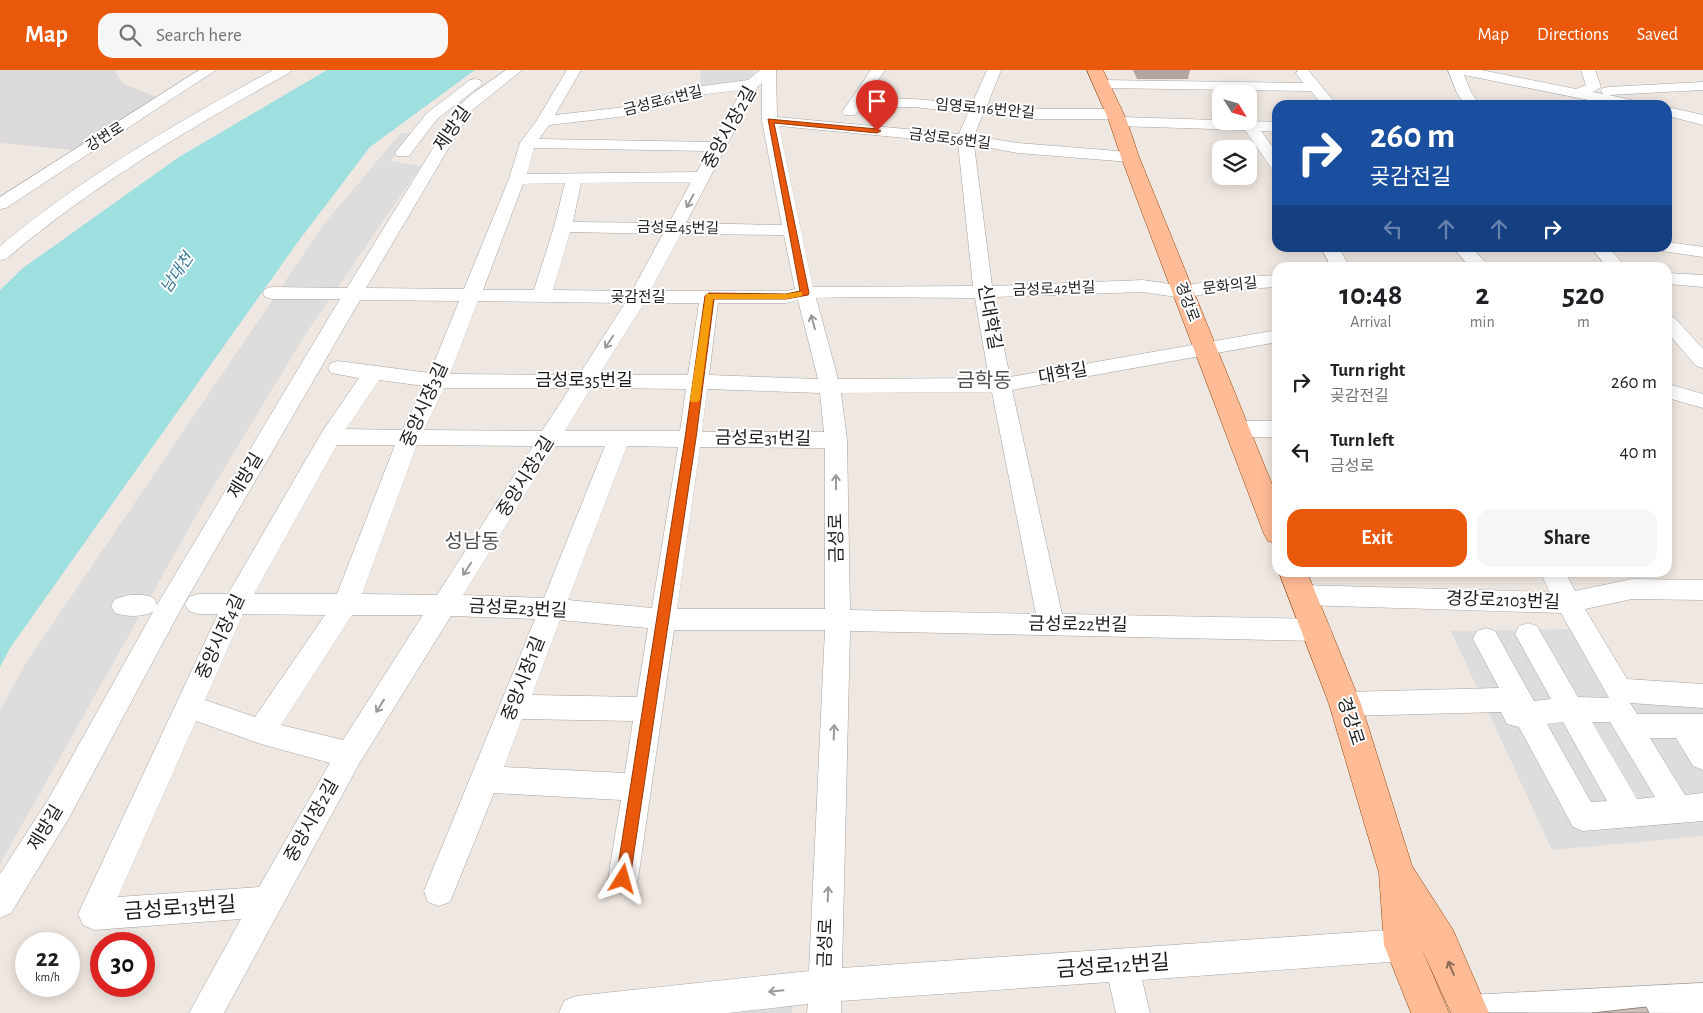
<!DOCTYPE html>
<html lang="en">
<head>
<meta charset="utf-8">
<style>
  :root { --surface:#fff; --page:#f6f6f6; --text:#202124; --muted:#757577; --accent:#ea580c }
  body { margin:0; font-family:"Alegreya Sans","Noto Sans KR",sans-serif; background:var(--page); color:var(--text); height:100vh; display:flex; flex-direction:column; font-size:19px; white-space:nowrap }
  * { box-sizing:border-box; margin:0 }
  p { font-size:16px; color:var(--muted) }
  .icon { flex:none; width:28px; height:28px; fill:none; stroke:currentColor; stroke-width:2; stroke-linecap:round; stroke-linejoin:round }
  .map { position:relative; flex:1; overflow:hidden }
  .panel { position:absolute; left:1272px; top:192px; width:400px; height:315px; display:flex; flex-direction:column; background:var(--surface); border-radius:15px; box-shadow:0 2px 12px #0003 }
  .panel>* { flex:none }
  .banner { position:absolute; left:1272px; top:30px; width:400px; height:152px; border-radius:15px; box-shadow:0 2px 12px #0003; background:#1a4fa0; color:#fff; overflow:hidden }
  .needle { width:32px; rotate:127deg }
  .buttons { position:absolute; left:1212px; top:15px; display:grid; gap:10px }
  .buttons a { display:grid; place-items:center; width:45px; height:45px; border-radius:10px; background:var(--surface); box-shadow:0 2px 12px #0003; font-size:25px }
  .speed { position:absolute; left:15px; top:862px; display:flex; gap:10px; font-size:25px; font-weight:700; text-align:center }
  .speed>* { display:grid; place-content:center; width:65px; height:65px; border-radius:50%; background:var(--surface); box-shadow:0 2px 12px #0003; line-height:1 }
  .speed small { font-size:12px; font-weight:400 }
  .speed .limit { border:8px solid #d22; background:#fff; color:#111 }
  .pin { position:absolute; display:grid; place-items:center; width:42px; height:42px; color:#fff; margin:-51px -21px; border-radius:50% 50% 50% 0; rotate:-45deg; box-shadow:0 0 5px #0007 }
  .pin .icon { rotate:45deg }
  .me { position:absolute; width:55px; margin:-28px; rotate:8deg; stroke-linejoin:round; filter:drop-shadow(0 0 4px #0008) }
  .turn { display:flex; align-items:center; gap:18px; height:105px; padding:0 15px; font-size:22px }
  .turn .icon { width:65px; height:65px; stroke-width:2.5 }
  .turn b { display:block; font-size:35px; line-height:42px }
  .lanes { display:flex; align-items:center; height:48px; padding:0 15px; background:#0003; justify-content:center; gap:25px; direction:ltr }
  .lanes .off { opacity:.35 }
  .eta { display:flex; justify-content:space-evenly; align-items:center; height:85px; text-align:center }
  .eta b { font-size:30px; font-weight:600; line-height:35px }
  .action { display:flex; gap:10px; margin-top:auto; padding:10px 15px }
  .action a { flex:1; height:58px; border-radius:15px; background:var(--accent); color:#fff; font-size:20px; font-weight:600; line-height:58px; text-align:center }
  .action a+a { background:var(--page); color:var(--text) }
  ul { padding:0; list-style:none }
  li { display:flex; align-items:center; gap:15px; height:70px; padding:0 15px }
  li div { flex:1 }
  li b { display:block; font-size:19px }
  li em { font-style:normal }
  header { display:flex; align-items:center; gap:30px; box-sizing:border-box; height:70px; padding:0 25px; background:var(--accent); color:#fff }
  header strong { font-size:24px }
  nav { display:flex; gap:28px; margin-inline-start:auto; font-size:18px }
  .search { width:350px; height:45px; background:var(--page); display:flex; align-items:center; gap:12px; box-sizing:border-box; padding:0 18px; border-radius:15px; color:var(--muted); font-size:19px }
  .map>svg:first-child { display:block }
</style>
</head>
<body>
<header>
<strong>Map</strong>
<div class="search"><svg class="icon" aria-label="search" viewBox="0 0 24 24"><circle cx="10" cy="10" r="6"/><path d="M15 15l6 6"/></svg>Search here</div>
<nav><a>Map</a><a>Directions</a><a>Saved</a></nav>
</header>
<div class="map">
<svg width="1703" height="943" viewBox="0 0 1703 943">
  <rect width="100%" height="100%" fill="#efe7e1"/>
  <path fill="#dbd9da" d="M0 0H114L122 13 163 30 84 81 0 73Z"/>
  <g fill="#ddd">
    <path d="M701 0H754L753 11 700 15Z"/>
    <path d="M401 63H413L390 91 421 96 305 265 201 437 0 794V641L24 596 324 154Z"/>
    <path d="M1573 559 1617 627 1703 634V766L1552 780 1451 561Z"/>
    <path d="M793 928 792 943H658Z"/>
  </g>
  <path fill="#9ee0e0" d="M327 0H475L370 77 297 173 10 578 0 597V220L23 198 179 87Z"/>
  <g fill="none" stroke-linecap="round" stroke-linejoin="round">
    <defs>
      <g id="minor">
        <path d="M199 0H216L6 138 0 139V127Z"/>
        <path d="M273 0H291L289 3C190 58 93 115 6 189L0 190V176C84 106 178 52 273 0Z"/>
        <path d="M506 0H522L470 42 366 218 464 219 509 109 520 73 537 50 567 0H581L555 45 625 37 687 18 748 10 760 0H776L777 47 959 64 968 43 914 37H861L855 45H845L842 42 871 0H885L866 29H914L972 34 987 0H1001L987 36 1027 39H1115L1120 41 1123 44 1121 47 1278 52V62L1261 61 1278 84V101L1272 99 1245 60 1118 56 1113 54 1110 51 1112 49H1027L983 44 974 66 1018 73 1130 82 1136 84 1138 87 1136 90 1130 92 1018 83 974 75 992 216 1143 210 1183 216 1228 208 1278 205V217L1228 220 1183 228 1143 222 993 227 1010 307 1278 260V272L1012 320 1062 544 1318 549 1327 552 1331 560 1327 568 1318 571 850 561 842 898 1402 859 1413 864 1418 875 1413 886 1402 891 1142 910 1150 943H1116L1109 912 841 931V943H807L808 934 728 943H559L564 931 576 926 809 901 825 560H674L638 809 634 820 623 824 612 820 608 809 621 730 494 723 450 832 439 836 428 832 424 821 535 549 451 546 359 694 224 943H189L241 849 94 860 83 855 78 844 218 544H198L189 541 185 534 189 527 198 524H228L322 362 359 308 331 303 328 298 331 293 338 291 430 303 459 231 360 230 181 539 69 748 11 843 0 848V804L49 728 153 542C141 547 128 547 115 543L111 536 115 529C128 524 141 523 154 528L157 535 340 229H272L265 227 263 223 265 219 272 217 347 218 459 36 472 24ZM762 13V51L782 155 686 153 758 16ZM742 20 713 72 539 69 549 55 627 46 689 26ZM779 56 958 73 973 216 813 217ZM534 78 708 81 697 102 527 104ZM691 112 669 153 573 152 581 113ZM565 113 554 157 534 220H483L523 114ZM570 162 663 164 632 221 553 220ZM681 164 784 165 795 219 786 221H650ZM851 227 975 228 989 308 838 309 816 228ZM798 230 818 309 709 305 718 233H786ZM478 231 625 233 579 305 450 304ZM644 233H699L688 305H599ZM379 310 424 316 402 360 346 359ZM444 318H570L542 361 424 360ZM591 318 686 319 680 361H565ZM707 319 820 323 824 362H702ZM992 322 1036 544 850 540 847 370 841 323ZM337 375H395L337 524H254ZM417 375 533 376 437 525 362 524ZM555 376H605L544 528 463 525ZM627 376 678 377 652 538 568 530ZM700 377 825 378V539H677ZM243 544 325 545 255 647 205 630ZM352 545H423L343 670 281 655ZM560 550 648 558 637 627 532 625ZM522 649 633 651 625 703 504 697ZM196 651 261 674 330 693 259 817 118 827Z"/>
        <path d="M1298 0H1308L1337 35H1322L1311 21 1101 18 1096 17 1094 14 1096 11 1101 10 1303 13 1296 3Z"/>
        <path d="M1448 0H1481L1576 19 1586 15 1581 0H1595L1601 17 1593 22 1603 24 1601 21 1603 18 1608 17 1703 12V20L1609 25 1640 32 1642 35H1613L1464 5 1471 22 1480 35H1465L1457 23Z"/>
        <path d="M475 9 480 10 482 13 480 16 437 49 409 86H397L395 83 427 43 470 10Z"/>
        <path d="M1668 37 1703 45V55L1668 46Z"/>
        <path d="M1668 172 1703 177V187L1662 181 1659 178H1668Z"/>
        <path d="M1321 178H1339L1350 198H1332Z"/>
        <path d="M1453 178H1472L1491 198H1471Z"/>
        <path d="M1591 178H1609L1627 198H1608Z"/>
        <path d="M1668 203 1703 205V217L1668 214Z"/>
        <path d="M1668 246 1675 248 1703 279V298L1696 296 1668 263Z"/>
        <path d="M1668 314 1703 324V338L1668 328Z"/>
        <path d="M1236 351H1278V367H1236L1228 364 1225 359 1228 354Z"/>
        <path d="M1540 502H1565L1575 521 1632 509 1703 510V530L1632 529 1585 539 1627 609 1703 614V638L1630 633 1637 644H1703V700L1693 696 1676 668H1650L1685 725 1703 723V751L1583 761 1573 757 1519 657 1507 654 1501 642 1345 646 1335 642 1331 634 1335 626 1345 622 1499 618 1473 569 1477 561 1486 558 1495 561 1534 631 1551 629 1515 564 1519 556 1528 553 1537 556 1578 627 1609 628 1561 543 1302 535 1293 532 1290 525 1293 518 1302 515 1550 522ZM1563 652 1607 731 1591 732 1547 654ZM1592 652H1610L1655 727 1637 729Z"/>
        <path d="M1703 913V943L1453 942 1458 930 1470 925Z"/>
      </g>
      <g id="major">
        <path d="M1087 0H1103L1127 51 1139 87 1278 429V474L1268 471 1264 464 1121 87 1109 51Z"/>
        <path d="M1279 502H1307L1361 634 1412 796 1453 860 1489 943H1451L1421 877 1449 943H1411L1384 875 1379 803 1329 634Z"/>
      </g>
    </defs>
    <use href="#minor" stroke="#a4a4a4" stroke-width="1"/>
    <use href="#major" stroke="#954300" stroke-width="1"/>
    <use href="#minor" fill="#fff" fill-rule="evenodd"/>
    <use href="#major" fill="#ffbb96" fill-rule="evenodd"/>
  </g>
  <path fill="#b2a4a0" d="M1133 0H1190L1188 9H1137Z"/>
  <path fill="#cfbfba" stroke="#918682" d="M1646 937 1649 943H1592Z"/>
  <defs><path id="oneway-shaft" d="M-6 0H5M1.5-3L5.5 0L1.5 3" fill="none" stroke-width="1.6" stroke-linecap="round" stroke-linejoin="round" transform="scale(1.25)"/></defs>
  <g stroke="#999">
    <use href="#oneway-shaft" transform="translate(690 131) rotate(118)"/>
    <use href="#oneway-shaft" transform="translate(813 252) rotate(-105)"/>
    <use href="#oneway-shaft" transform="translate(609 272) rotate(123)"/>
    <use href="#oneway-shaft" transform="translate(836 412) rotate(-91)"/>
    <use href="#oneway-shaft" transform="translate(467 499) rotate(123)"/>
    <use href="#oneway-shaft" transform="translate(380 636) rotate(122)"/>
    <use href="#oneway-shaft" transform="translate(834 662) rotate(-88)"/>
    <use href="#oneway-shaft" transform="translate(828 824) rotate(-88)"/>
    <use href="#oneway-shaft" transform="translate(776 921) rotate(174)"/>
  </g>
  <use stroke="#8e6c5a" href="#oneway-shaft" transform="translate(1451 898) rotate(-113)"/>
  <path fill="#ea580c" stroke="#983908" d="M768 49 877 59 881 61 877 63 774 53 809 223 808 225 786 229H714L696 368 630 809 628 814 623 816 618 814 616 809 685 368 705 226 709 223 786 224 800 221Z"/>
  <path fill="#f59e0b" d="M799 222H802V226L786 229H713L700 329 698 332H691L690 329 706 224H786Z"/>
  <g text-anchor="middle" dominant-baseline="central" stroke-width="4" stroke-linejoin="round" paint-order="stroke">
    <g font-size="15" fill="#1d1d1d" stroke="#fff">
      <text transform="translate(663 31) rotate(-14)">금성로61번길</text>
      <text transform="translate(985 39) rotate(5)">임영로116번안길</text>
      <text transform="translate(105 67) rotate(-32)">강변로</text>
      <text transform="translate(950 69) rotate(7)">금성로56번길</text>
      <text transform="translate(678 158) rotate(1)">금성로45번길</text>
      <text transform="translate(1230 216) rotate(-7)">문화의길</text>
      <text transform="translate(1054 219) rotate(-2)">금성로42번길</text>
      <text x="638" y="227">곶감전길</text>
      <text transform="translate(1187 232) rotate(69)">경강로</text>
    </g>
    <g font-size="16" font-style="italic" fill="#387a93" stroke="#fff">
      <text transform="translate(177 203) rotate(-56)">남대천</text>
    </g>
    <g font-size="18" fill="#1d1d1d" stroke="#fff">
      <text transform="translate(730 58) rotate(-61)">중앙시장2길</text>
      <text transform="translate(453 59) rotate(-55)">제방길</text>
      <text transform="translate(989 247) rotate(80)">신대학길</text>
      <text transform="translate(1063 304) rotate(-10)">대학길</text>
      <text x="584" y="311">금성로35번길</text>
      <text transform="translate(425 335) rotate(-66)">중앙시장3길</text>
      <text transform="translate(763 369) rotate(1)">금성로31번길</text>
      <text transform="translate(246 406) rotate(-59)">제방길</text>
      <text transform="translate(526 407) rotate(-58)">중앙시장2길</text>
      <text transform="translate(837 468) rotate(-91)">금성로</text>
      <text transform="translate(1503 531) rotate(2)">경강로2103번길</text>
      <text transform="translate(518 539) rotate(3)">금성로23번길</text>
      <text transform="translate(1078 555) rotate(1)">금성로22번길</text>
      <text transform="translate(221 567) rotate(-65)">중앙시장4길</text>
      <text transform="translate(524 609) rotate(-69)">중앙시장1길</text>
      <text transform="translate(1350 651) rotate(72)">경강로</text>
      <text transform="translate(312 751) rotate(-61)">중앙시장2길</text>
      <text transform="translate(46 758) rotate(-59)">제방길</text>
      <text transform="translate(826 873) rotate(-88)">금성로</text>
    </g>
    <g font-size="20" fill="#505050" stroke="#fff">
      <text x="984" y="311">금학동</text>
      <text x="472" y="472">성남동</text>
    </g>
    <g font-size="21" fill="#1d1d1d" stroke="#fff">
      <text transform="translate(180 838) rotate(-4)">금성로13번길</text>
      <text transform="translate(1113 896) rotate(-4)">금성로12번길</text>
    </g>
  </g>
</svg>
<div class="buttons">
<a><svg class="needle" viewBox="-14 -14 28 28"><path d="M0-13l5 13h-10z" fill="#e53935"/><path d="M0 13l5-13h-10z" fill="#757577"/></svg></a>
<a><svg class="icon" aria-label="layers" viewBox="0 0 24 24"><path d="M12 4l9 5-9 5-9-5zM3 14l9 5 9-5"/></svg></a>
</div>
<div class="speed"><div>22<small>km/h</small></div><div class="limit">30</div></div>
<div class="pin" style="left:877px;top:61px;background:#d93025"><svg class="icon" aria-label="arrive" viewBox="0 0 24 24"><path d="M6 21V4h12l-3 4 3 4H6"/></svg></div>
<svg class="me" style="left:623px;top:809px" viewBox="-20 -20 40 40"><path d="M0-17L14 15 0 8-14 15z" fill="#ea580c" stroke="#fff" stroke-width="4"/></svg>
<div class="banner">
<div class="turn"><svg class="icon" aria-label="right" viewBox="0 0 24 24"><path d="M7 20v-9h11M14 6l5 5-5 5"/></svg><div><b>260 m</b>곶감전길</div></div>
<div class="lanes"><svg class="icon off" aria-label="left" viewBox="0 0 24 24"><path d="M17 20v-9H6M10 6l-5 5 5 5"/></svg><svg class="icon off" aria-label="ahead" viewBox="0 0 24 24"><path d="M12 20V5M6 11l6-6 6 6"/></svg><svg class="icon off" aria-label="ahead" viewBox="0 0 24 24"><path d="M12 20V5M6 11l6-6 6 6"/></svg><svg class="icon" aria-label="right" viewBox="0 0 24 24"><path d="M7 20v-9h11M14 6l5 5-5 5"/></svg></div>
</div>
<section class="panel">
<div class="eta">
<div><b>10:48</b><p>Arrival</p></div>
<div><b>2</b><p>min</p></div>
<div><b>520</b><p>m</p></div>
</div>
<ul>
<li><svg class="icon" aria-label="right" viewBox="0 0 24 24"><path d="M7 20v-9h11M14 6l5 5-5 5"/></svg><div><b>Turn right</b><p>곶감전길</p></div><em>260 m</em></li>
<li><svg class="icon" aria-label="left" viewBox="0 0 24 24"><path d="M17 20v-9H6M10 6l-5 5 5 5"/></svg><div><b>Turn left</b><p>금성로</p></div><em>40 m</em></li>
</ul>
<div class="action"><a>Exit</a><a>Share</a></div>
</section>
</div>
</body>
</html>
